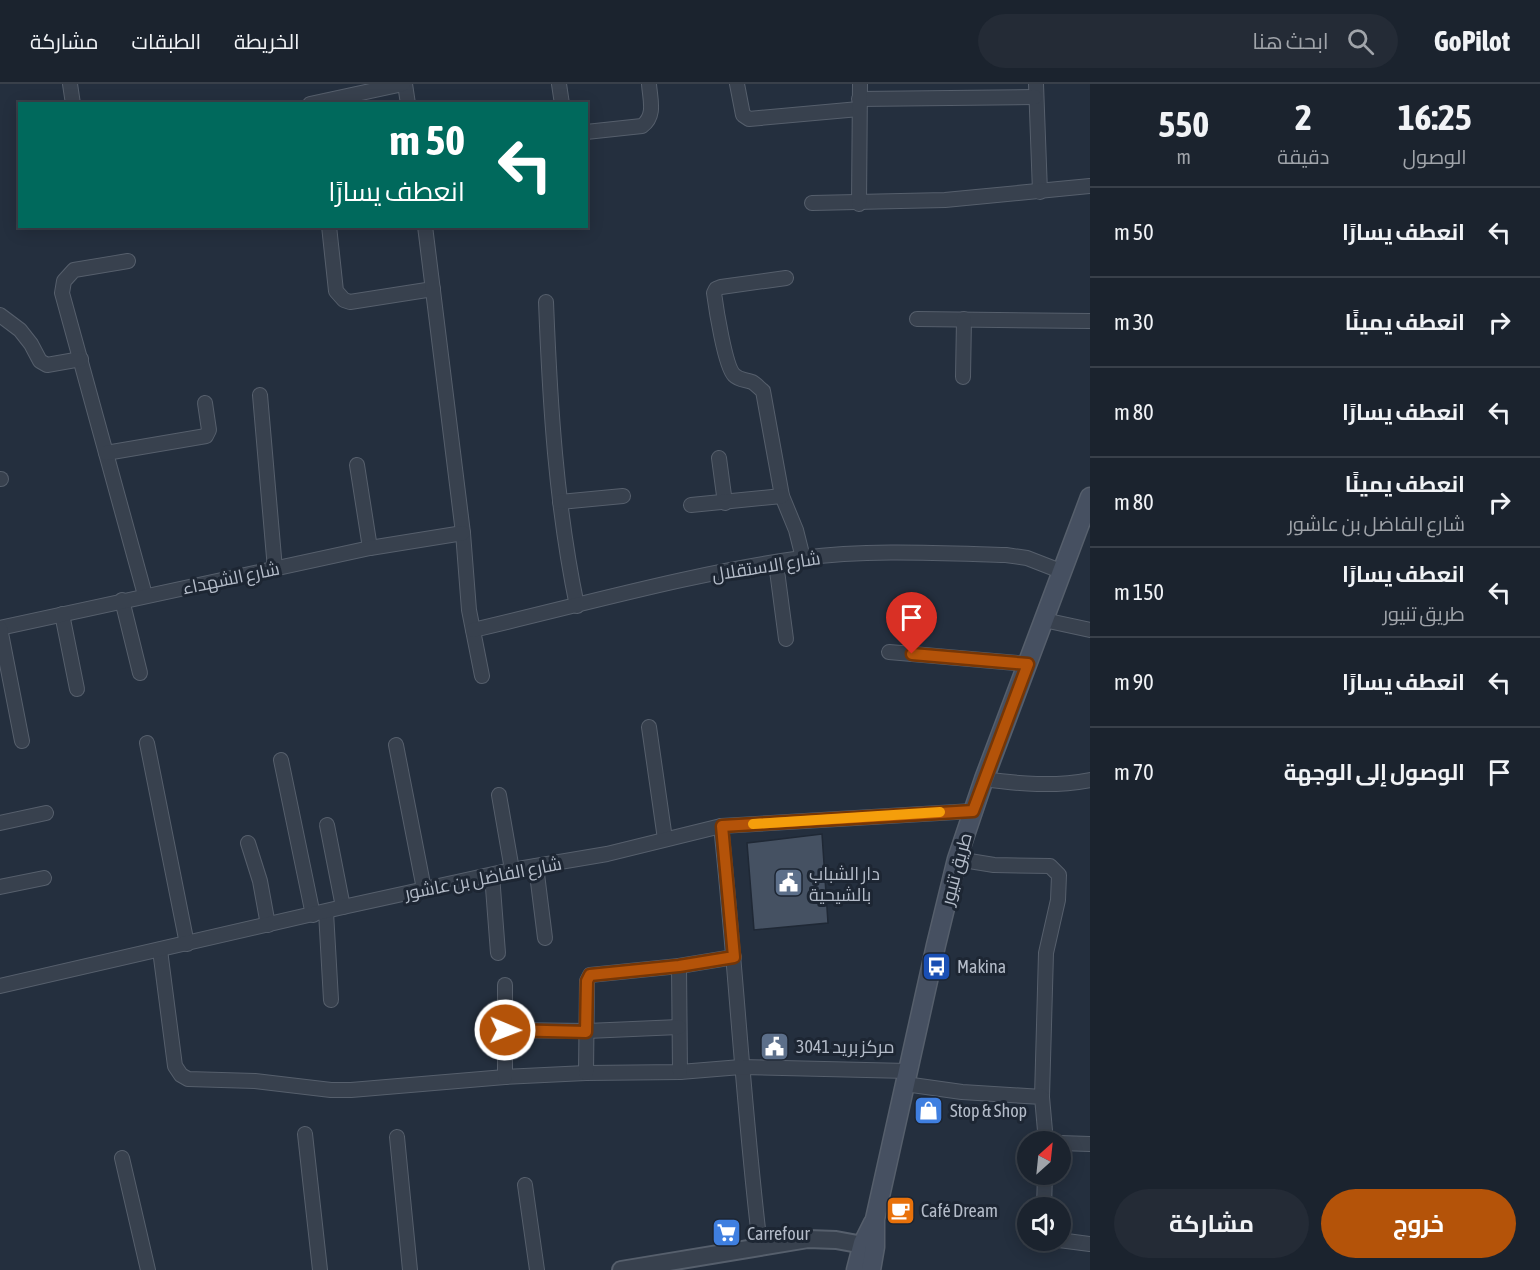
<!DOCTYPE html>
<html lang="ar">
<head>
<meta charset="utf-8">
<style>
  :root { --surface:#1b232e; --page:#242b36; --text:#f1f3f6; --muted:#a0a4aa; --line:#39404a; --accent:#b45309 }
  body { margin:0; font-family:"Asap Condensed",Cairo,sans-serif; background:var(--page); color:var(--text); direction:rtl; height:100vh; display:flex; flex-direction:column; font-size:22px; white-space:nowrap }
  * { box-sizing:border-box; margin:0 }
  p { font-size:20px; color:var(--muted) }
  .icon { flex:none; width:33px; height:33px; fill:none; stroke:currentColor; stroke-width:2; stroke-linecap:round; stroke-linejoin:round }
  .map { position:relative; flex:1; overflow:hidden; direction:ltr }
  .details { display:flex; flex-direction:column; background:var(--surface); width:450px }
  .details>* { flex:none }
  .hud { position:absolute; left:18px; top:18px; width:570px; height:126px; border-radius:0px; box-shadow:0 3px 15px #0003,0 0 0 2px var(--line); direction:rtl; background:#00695c; color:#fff; overflow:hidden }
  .needle { width:39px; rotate:27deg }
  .buttons { position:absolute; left:1017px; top:1047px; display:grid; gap:12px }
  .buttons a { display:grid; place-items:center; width:54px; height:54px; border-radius:50%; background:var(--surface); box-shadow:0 3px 15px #0003,0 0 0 2px var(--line); font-size:30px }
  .pin { position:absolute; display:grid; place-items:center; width:51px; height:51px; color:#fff; margin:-62px -26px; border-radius:50% 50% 50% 0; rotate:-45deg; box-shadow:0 0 6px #0007 }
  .pin .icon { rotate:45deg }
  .me { position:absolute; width:66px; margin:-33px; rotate:91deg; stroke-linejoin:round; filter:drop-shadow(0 0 4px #0008) }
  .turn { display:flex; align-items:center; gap:21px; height:126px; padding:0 24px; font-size:27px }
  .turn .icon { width:78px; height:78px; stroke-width:2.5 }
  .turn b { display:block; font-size:42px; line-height:51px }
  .eta { display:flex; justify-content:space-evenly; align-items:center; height:102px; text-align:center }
  .eta b { font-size:36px; font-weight:700; line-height:42px }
  .button { display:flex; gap:12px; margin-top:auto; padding:12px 24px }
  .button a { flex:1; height:69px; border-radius:36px; background:var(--accent); color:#fff; font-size:24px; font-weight:700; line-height:69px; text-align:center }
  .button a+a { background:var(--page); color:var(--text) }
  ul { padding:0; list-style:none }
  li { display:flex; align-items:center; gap:18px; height:90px; padding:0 24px; border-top:2px solid var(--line) }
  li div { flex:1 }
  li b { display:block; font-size:22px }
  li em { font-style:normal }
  header { display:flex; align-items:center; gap:36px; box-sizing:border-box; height:84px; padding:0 30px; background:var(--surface); border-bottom:2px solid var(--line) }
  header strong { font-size:28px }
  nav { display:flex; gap:33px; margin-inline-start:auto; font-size:21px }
  .search { width:420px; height:54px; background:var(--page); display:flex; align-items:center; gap:15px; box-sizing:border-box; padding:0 21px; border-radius:33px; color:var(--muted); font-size:22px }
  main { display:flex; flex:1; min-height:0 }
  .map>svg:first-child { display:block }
</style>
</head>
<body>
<header>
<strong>GoPilot</strong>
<div class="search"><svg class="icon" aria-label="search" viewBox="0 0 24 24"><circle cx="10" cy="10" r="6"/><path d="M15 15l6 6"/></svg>ابحث هنا</div>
<nav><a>الخريطة</a><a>الطبقات</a><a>مشاركة</a></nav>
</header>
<main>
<section class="details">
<div class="eta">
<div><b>16:25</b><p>الوصول</p></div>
<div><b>2</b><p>دقيقة</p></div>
<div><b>550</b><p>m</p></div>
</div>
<ul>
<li><svg class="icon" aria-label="left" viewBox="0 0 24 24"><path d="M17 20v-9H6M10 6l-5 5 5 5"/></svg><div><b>انعطف يسارًا</b></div><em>50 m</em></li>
<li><svg class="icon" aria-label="right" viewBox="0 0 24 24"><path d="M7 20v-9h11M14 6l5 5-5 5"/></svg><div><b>انعطف يمينًا</b></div><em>30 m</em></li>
<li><svg class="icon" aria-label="left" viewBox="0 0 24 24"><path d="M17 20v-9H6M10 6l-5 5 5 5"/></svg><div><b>انعطف يسارًا</b></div><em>80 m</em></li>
<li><svg class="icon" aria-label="right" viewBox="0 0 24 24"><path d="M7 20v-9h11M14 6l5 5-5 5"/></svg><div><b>انعطف يمينًا</b><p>شارع الفاضل بن عاشور</p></div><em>80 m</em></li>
<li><svg class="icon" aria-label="left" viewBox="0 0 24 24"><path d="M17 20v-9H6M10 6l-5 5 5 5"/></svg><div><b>انعطف يسارًا</b><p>طريق تنيور</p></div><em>150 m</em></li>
<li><svg class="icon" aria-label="left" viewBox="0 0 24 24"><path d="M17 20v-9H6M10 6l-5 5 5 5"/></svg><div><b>انعطف يسارًا</b></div><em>90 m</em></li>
<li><svg class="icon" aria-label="arrive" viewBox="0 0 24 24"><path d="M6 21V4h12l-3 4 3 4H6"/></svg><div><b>الوصول إلى الوجهة</b></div><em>70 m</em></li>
</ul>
<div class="button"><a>خروج</a><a>مشاركة</a></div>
</section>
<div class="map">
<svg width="1090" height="1186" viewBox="0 0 1090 1186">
  <rect width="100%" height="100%" fill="#242f3e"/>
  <g fill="#455162" stroke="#1f2835" stroke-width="1.5">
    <path d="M822 750 828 839 754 846 747 759Z"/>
    <path d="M785 952 786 971 766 972 764 953Z"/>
  </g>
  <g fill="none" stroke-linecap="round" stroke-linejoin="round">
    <defs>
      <g id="minor">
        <path d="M70 0 73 20"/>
        <path d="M405 0 408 20"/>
        <path d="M559 0 562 20"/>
        <path d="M737 0 743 31 749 35 859 25"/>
        <path d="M1036 0 1040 108"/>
        <path d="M859 15 1035 13"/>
        <path d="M310 20 403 0"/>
        <path d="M586 48 642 42C656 32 650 15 649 0"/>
        <path d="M812 119 945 116 1090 102"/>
        <path d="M859 120 860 0"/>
        <path d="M329 142 336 207 344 216 350 218 433 205"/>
        <path d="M425 142 463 449 469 526 482 592"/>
        <path d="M128 177 74 186 64 197 62 209 145 511"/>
        <path d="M786 194 721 203 716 205 714 209C716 224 725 282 734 291 740 297 746 295 752 298 756 300 760 305 763 307L782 412 796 446 803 474"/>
        <path d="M546 218C550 320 556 421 577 522"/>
        <path d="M0 231 20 246 31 260 40 277 47 281 81 275"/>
        <path d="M917 235 1090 237"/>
        <path d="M963 293 964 235"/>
        <path d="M260 311 275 485"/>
        <path d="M106 369 206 352 209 346 205 319"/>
        <path d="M719 374 725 419"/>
        <path d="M357 381 370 464"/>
        <path d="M0 395H1"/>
        <path d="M560 418 623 412"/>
        <path d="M691 421 782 412"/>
        <path d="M776 479 786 555"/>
        <path d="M122 516 140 589"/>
        <path d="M62 530 77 605"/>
        <path d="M1044 536 1090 546"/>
        <path d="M0 544 370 464 463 449"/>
        <path d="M0 544 22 657"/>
        <path d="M473 546C581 521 692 489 802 474 869 465 939 469 1006 471L1027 474 1063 488"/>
        <path d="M889 568 1028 580"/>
        <path d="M649 643 665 755"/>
        <path d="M147 659 187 860"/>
        <path d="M396 661 424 805"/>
        <path d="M281 676 313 831"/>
        <path d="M984 695C1020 700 1054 703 1090 696"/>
        <path d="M499 711 512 786"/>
        <path d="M0 739 46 729"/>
        <path d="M327 741 343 823"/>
        <path d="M721 742C736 882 743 1022 760 1162"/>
        <path d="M248 759 260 797 268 841"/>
        <path d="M957 775 994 781 1050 782 1059 791 1058 816 1046 869 1042 1013"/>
        <path d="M536 782 545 854"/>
        <path d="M492 791 498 869"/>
        <path d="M0 803 44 794"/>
        <path d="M326 828 331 916"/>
        <path d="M160 866 175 982 181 991 188 995 255 997 331 1006H351L505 993 586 989 680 988 741 983 908 987"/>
        <path d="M679 882 680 988"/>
        <path d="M505 901V993"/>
        <path d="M0 902 343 823 512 786 607 770 721 742 973 727"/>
        <path d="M505 946 587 947 679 943"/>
        <path d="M586 989 587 897 590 891 679 882 734 873"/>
        <path d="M905 1000 962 1008 1042 1013 1046 1058"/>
        <path d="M305 1050 320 1186"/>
        <path d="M397 1053 410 1186"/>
        <path d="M1060 1059 1090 1060"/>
        <path d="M122 1074 148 1186"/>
        <path d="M525 1101 537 1186"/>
        <path d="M1044 1124 1045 1090"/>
        <path d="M1059 1156 1090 1160"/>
      </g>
      <path id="tertiary" d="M621 1186 808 1155 836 1156 874 1163"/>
      <g id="secondary">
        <path d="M856 1186 863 1159 873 1139"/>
        <path d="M871 1186 875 1163V1135L936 861 957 775 984 695 1090 413"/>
      </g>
    </defs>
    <use href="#minor" stroke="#565f6c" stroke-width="16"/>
    <use href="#tertiary" stroke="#565f6c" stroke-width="20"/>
    <use href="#secondary" stroke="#565f6c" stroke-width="21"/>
    <use href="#minor" stroke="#38414e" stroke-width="14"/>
    <use href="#tertiary" stroke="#38414e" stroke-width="16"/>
    <use href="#secondary" stroke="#465061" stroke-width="18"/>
  </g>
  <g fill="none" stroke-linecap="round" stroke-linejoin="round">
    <defs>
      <path id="route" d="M505 946 586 948 587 897 590 891 679 882 734 873 722 742 973 727 1028 580 912 570"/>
    </defs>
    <use href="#route" stroke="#753606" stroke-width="15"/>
    <use href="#route" stroke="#b45309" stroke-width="10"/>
    <path stroke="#f59e0b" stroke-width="10" d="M753 740 940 728"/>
  </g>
  <defs>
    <symbol id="civic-square" viewBox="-11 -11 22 22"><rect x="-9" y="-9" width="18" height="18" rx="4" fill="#5c6f8a" stroke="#1d2633"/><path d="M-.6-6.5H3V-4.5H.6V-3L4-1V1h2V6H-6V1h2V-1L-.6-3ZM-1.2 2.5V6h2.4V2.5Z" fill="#fff"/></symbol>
    <symbol id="bus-square" viewBox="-11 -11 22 22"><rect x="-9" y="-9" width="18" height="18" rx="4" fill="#1a4fb4" stroke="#1d2633"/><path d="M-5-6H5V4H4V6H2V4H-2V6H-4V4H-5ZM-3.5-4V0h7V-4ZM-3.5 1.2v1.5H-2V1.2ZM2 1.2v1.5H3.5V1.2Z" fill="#fff"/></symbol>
    <symbol id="shop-square" viewBox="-11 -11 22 22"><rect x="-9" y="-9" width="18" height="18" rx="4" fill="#3f7fe0" stroke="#1d2633"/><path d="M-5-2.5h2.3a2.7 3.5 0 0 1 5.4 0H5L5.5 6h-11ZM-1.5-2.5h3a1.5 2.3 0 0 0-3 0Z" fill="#fff"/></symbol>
    <symbol id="cafe-square" viewBox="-11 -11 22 22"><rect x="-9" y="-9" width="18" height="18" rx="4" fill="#e8710a" stroke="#1d2633"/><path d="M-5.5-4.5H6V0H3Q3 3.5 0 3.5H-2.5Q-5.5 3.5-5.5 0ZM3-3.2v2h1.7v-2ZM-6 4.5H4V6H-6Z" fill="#fff"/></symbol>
    <symbol id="supermarket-square" viewBox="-11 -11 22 22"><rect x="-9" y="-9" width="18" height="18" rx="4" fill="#3f7fe0" stroke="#1d2633"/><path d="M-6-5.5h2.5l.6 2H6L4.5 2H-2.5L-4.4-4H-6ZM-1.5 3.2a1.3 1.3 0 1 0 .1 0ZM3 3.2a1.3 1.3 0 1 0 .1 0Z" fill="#fff"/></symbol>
  </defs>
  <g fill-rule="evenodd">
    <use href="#civic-square" x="772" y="782" width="33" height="33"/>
    <use href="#bus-square" x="920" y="866" width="33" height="33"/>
    <use href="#civic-square" x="758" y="946" width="33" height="33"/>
    <use href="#shop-square" x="912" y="1010" width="33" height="33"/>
    <use href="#cafe-square" x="884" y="1110" width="33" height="33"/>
    <use href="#supermarket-square" x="710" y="1132" width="33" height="33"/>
  </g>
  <g text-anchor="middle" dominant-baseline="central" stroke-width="6" stroke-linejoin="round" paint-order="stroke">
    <g font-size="18" fill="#b4bcc9" stroke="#1d2633">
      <text transform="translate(766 482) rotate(-9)">شارع الاستقلال</text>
      <text transform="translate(231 494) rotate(-12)">شارع الشهداء</text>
      <text transform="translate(956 785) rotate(-75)">طريق تنيور</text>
      <text transform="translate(483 794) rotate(-11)">شارع الفاضل بن عاشور</text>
    </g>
    <g font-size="18" fill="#b4bcc9" stroke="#1d2633" text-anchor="start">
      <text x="809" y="789">دار الشباب<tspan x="809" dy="21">بالشيحية</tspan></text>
      <text x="957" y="882">Makina</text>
      <text x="796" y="962">مركز بريد 3041</text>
      <text x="950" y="1026">Stop &amp; Shop</text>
      <text x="921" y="1126">Café Dream</text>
      <text x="747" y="1149">Carrefour</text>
    </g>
  </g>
</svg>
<div class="buttons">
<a><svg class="needle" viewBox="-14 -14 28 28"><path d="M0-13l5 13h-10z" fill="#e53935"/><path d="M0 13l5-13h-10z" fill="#a0a4aa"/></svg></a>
<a><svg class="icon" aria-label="sound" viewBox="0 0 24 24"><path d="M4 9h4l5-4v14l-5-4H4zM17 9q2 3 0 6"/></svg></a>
</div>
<div class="pin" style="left:912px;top:570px;background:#d93025"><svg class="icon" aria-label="arrive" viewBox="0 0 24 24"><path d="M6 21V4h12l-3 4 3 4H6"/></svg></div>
<svg class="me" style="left:505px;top:946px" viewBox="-20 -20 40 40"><circle r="17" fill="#b45309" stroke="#fff" stroke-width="3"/><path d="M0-11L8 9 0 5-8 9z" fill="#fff"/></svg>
<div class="hud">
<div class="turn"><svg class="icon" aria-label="left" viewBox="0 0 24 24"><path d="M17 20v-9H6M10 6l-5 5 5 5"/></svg><div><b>50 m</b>انعطف يسارًا</div></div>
</div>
</div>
</main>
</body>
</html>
